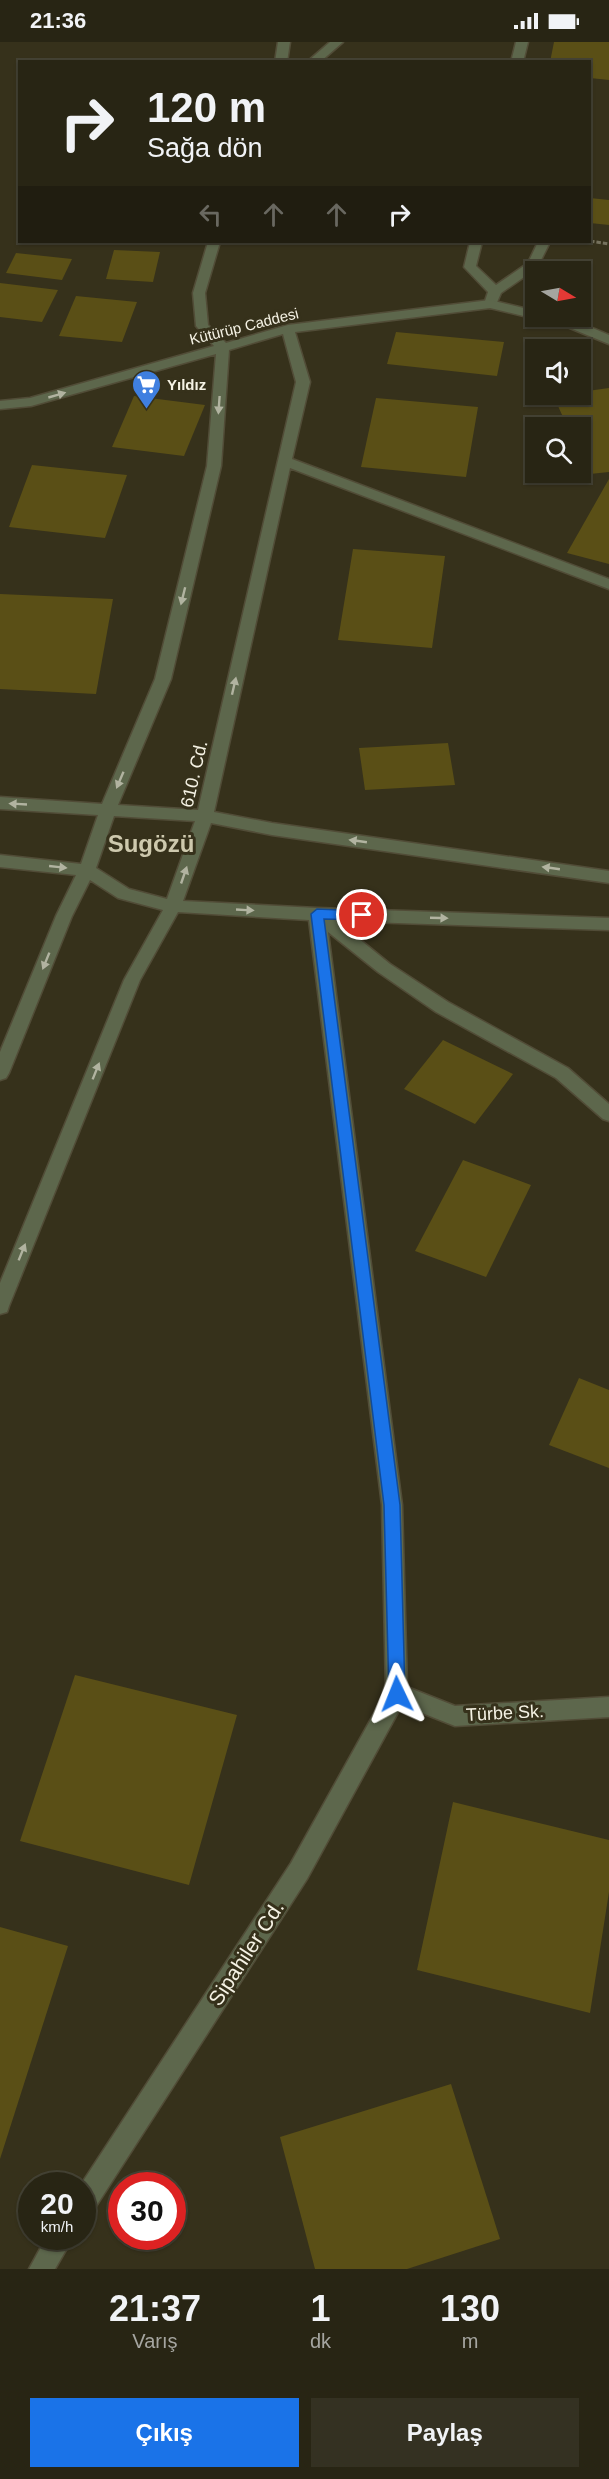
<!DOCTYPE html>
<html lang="tr">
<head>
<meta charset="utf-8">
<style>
  :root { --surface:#282514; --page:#343122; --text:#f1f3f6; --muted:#a5a5a0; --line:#444234; --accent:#1a73e8 }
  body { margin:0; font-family:Arial,sans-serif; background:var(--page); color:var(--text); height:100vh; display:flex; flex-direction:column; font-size:22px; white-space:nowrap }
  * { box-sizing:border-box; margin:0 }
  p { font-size:20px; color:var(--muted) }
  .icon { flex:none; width:33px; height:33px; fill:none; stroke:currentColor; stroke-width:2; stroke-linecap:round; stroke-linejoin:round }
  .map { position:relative; height:2227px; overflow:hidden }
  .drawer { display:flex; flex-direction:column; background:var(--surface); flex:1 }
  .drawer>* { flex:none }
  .banner { position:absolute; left:18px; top:18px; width:573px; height:183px; border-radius:0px; box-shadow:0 2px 4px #0004,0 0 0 2px var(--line); background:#282514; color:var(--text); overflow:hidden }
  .needle { width:39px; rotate:100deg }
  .tools { position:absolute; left:525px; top:219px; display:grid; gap:12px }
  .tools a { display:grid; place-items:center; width:66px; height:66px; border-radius:0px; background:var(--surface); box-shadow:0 2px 4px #0004,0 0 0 2px var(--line); font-size:30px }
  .speed { position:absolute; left:18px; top:2130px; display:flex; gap:12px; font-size:30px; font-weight:700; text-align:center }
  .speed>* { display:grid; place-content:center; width:78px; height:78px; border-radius:50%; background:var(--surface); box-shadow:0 2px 4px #0004,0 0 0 2px var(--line); line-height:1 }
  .speed small { font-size:15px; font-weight:400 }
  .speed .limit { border:9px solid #d22; background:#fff; color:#111 }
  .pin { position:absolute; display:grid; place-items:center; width:51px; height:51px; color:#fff; margin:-26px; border:3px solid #fff; border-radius:50%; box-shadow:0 2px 6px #0007 }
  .me { position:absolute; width:66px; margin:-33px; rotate:358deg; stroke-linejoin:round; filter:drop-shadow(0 0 4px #0008) }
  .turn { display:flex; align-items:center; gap:21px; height:126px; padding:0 30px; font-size:27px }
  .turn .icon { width:78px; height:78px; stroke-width:2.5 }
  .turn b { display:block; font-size:42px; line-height:51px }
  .lanes { display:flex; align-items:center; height:57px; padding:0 30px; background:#0003; justify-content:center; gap:30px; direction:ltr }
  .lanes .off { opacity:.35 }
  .eta { display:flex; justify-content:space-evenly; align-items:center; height:102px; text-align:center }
  .eta b { font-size:36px; font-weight:700; line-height:42px }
  .button { display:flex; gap:12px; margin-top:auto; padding:12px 30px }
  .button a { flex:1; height:69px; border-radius:0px; background:var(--accent); color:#fff; font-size:24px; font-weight:700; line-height:69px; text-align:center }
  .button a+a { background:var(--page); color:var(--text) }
  .status { display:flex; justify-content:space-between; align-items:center; height:42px; padding:0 30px; background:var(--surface); direction:ltr }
  .status svg { height:16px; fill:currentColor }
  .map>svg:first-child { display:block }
</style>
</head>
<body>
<div class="status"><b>21:36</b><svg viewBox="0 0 49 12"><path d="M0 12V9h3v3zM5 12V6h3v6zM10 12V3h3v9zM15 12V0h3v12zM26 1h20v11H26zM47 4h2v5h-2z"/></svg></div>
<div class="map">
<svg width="609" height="2227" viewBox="0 0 609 2227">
  <rect width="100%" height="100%" fill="#36311b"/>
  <g fill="#5a4f16">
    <path d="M554 0H609V38L590 36V20H550Z"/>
    <path d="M590 156 609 158V183L590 181Z"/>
    <path d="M114 208 160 210 153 240 106 237Z"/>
    <path d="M16 211 72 217 62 238 6 231Z"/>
    <path d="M0 241 58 248 42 280 0 275Z"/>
    <path d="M76 254 137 260 122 300 59 294Z"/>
    <path d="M396 290 504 300 497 334 387 322Z"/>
    <path d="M609 346V430L590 432 580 412V386H568L553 353 580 352V350Z"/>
    <path d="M134 354 205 363 184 414 112 405Z"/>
    <path d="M376 356 478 365 466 435 361 425Z"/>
    <path d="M32 423 127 433 105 496 9 485Z"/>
    <path d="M609 437V522L567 511Z"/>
    <path d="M353 507 445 514 432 606 338 598Z"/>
    <path d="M0 552 113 557 96 652 0 647Z"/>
    <path d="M448 701 455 743 365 748 359 706Z"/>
    <path d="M443 998 513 1032 475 1082 404 1047Z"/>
    <path d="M463 1118 531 1143 486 1235 415 1209Z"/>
    <path d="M579 1336 609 1348V1426L549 1403Z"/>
    <path d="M75 1633 237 1673 189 1843 20 1799Z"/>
    <path d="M453 1760 609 1798V1850L590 1971 417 1928Z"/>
    <path d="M0 1885 68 1904 0 2117Z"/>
    <path d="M451 2042 500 2197 407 2227H315L280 2095Z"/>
  </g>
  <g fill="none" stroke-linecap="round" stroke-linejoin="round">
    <defs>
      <g id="lane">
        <path d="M516 0H528L523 20H511Z"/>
        <path d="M470 200H482L476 224 496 243 528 221 538 200H550L537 226 501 251 495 265 490 266 484 262 488 250 464 225Z"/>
      </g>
      <g id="street">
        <path d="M278 0H290L287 20H275Z"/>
        <path d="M330 0H343L320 20H307Z"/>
        <path d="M208 200H220L205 251 208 283 226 301 288 283 490 258 536 269V274C567 274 581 281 609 293V302L565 284 490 266 295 290 310 340 292 417 609 537V547L290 426 214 770 272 781 609 829V841L272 793 211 781 183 859 317 866 609 876V888L337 879 390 922 448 960 568 1026 609 1062V1079L603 1077 556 1036 436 970 378 930 328 890 402 1463 407 1645 455 1664 609 1655V1675L455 1684 402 1663 307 1837 91 2172 82 2175V2144H80L291 1821 386 1650 382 1463 309 878 178 870 140 938 9 1264 7 1270 0 1272V1241L124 938 163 868 118 856 90 838 72 874 9 1031 6 1036 0 1038V1010L56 874 76 833 0 825V813L81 822 98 773 0 767V755L102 762 155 637 207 424 216 312 31 364 0 367V359L30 356 214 304 196 284 193 251ZM283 292 296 340 198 768 118 763 171 637 221 424 229 308ZM114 774 195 779 167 857 129 847 96 826Z"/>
        <path d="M47 2194H74L55 2227H29Z"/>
      </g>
    </defs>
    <use href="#lane" stroke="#514c37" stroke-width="3"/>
    <use href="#street" stroke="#514c37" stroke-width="3"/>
    <path stroke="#75715d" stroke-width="3" stroke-dasharray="4.5 2" stroke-linecap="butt" d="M590 199 609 202"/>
    <use href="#lane" fill="#5d674c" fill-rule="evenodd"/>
    <use href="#street" fill="#5d674c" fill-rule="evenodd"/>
  </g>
  <defs><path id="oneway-solid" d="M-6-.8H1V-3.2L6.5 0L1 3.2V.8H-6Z" transform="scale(1.5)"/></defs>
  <g fill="#b1b3a0">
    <use href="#oneway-solid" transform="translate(57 353) rotate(-16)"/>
    <use href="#oneway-solid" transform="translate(219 363) rotate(94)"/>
    <use href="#oneway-solid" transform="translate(183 554) rotate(104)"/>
    <use href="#oneway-solid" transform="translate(234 644) rotate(-77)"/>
    <use href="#oneway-solid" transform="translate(120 738) rotate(113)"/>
    <use href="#oneway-solid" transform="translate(18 762) rotate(-177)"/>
    <use href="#oneway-solid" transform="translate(358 799) rotate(-172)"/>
    <use href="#oneway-solid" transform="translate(58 825) rotate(6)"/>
    <use href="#oneway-solid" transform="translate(551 826) rotate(-172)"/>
    <use href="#oneway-solid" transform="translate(184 833) rotate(-71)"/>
    <use href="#oneway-solid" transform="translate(245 868) rotate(3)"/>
    <use href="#oneway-solid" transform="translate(439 876) rotate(2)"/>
    <use href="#oneway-solid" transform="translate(46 919) rotate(112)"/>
    <use href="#oneway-solid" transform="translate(96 1029) rotate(-68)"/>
    <use href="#oneway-solid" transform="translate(22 1210) rotate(-68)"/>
  </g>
  <path fill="#1a73e8" stroke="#114b97" stroke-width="1.5" d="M317 867 362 869 369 873 362 878 324 877 400 1463 405 1652 403 1657 397 1659 391 1657 389 1652 384 1463 311 872Z"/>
  <defs>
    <symbol id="supermarket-pin" viewBox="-11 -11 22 30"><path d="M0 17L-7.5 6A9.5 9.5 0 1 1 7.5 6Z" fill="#3f7fe0" stroke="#36311b"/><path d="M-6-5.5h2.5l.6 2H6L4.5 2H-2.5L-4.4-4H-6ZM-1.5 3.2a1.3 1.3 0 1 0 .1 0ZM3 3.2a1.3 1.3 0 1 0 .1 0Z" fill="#fff"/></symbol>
  </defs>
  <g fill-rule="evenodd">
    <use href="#supermarket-pin" x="130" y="326" width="33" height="45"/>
  </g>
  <g text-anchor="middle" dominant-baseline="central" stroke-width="6" stroke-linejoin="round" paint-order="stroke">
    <g font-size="15" fill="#f5f2e4" stroke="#36311b">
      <text transform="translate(244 284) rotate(-14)">Kütürüp Caddesi</text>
    </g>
    <g font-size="15" font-weight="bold" fill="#f5f2e4" stroke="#36311b" text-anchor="start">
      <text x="167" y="342">Yıldız</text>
    </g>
    <g font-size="18" fill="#f5f2e4" stroke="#36311b">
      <text transform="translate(194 732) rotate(-77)">610. Cd.</text>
      <text transform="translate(505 1671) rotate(-3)">Türbe Sk.</text>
    </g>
    <g font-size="21" fill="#f5f2e4" stroke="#36311b">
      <text transform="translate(246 1911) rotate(-57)">Sipahiler Cd.</text>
    </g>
    <g font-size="24" font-weight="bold" fill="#cec9ae" stroke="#36311b">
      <text x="151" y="801">Sugözü</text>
    </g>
  </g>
</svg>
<div class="tools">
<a><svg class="needle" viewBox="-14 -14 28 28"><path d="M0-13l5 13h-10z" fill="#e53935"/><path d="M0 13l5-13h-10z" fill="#a5a5a0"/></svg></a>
<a><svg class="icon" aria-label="sound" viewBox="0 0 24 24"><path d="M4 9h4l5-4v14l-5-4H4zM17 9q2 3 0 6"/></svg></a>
<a><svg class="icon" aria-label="search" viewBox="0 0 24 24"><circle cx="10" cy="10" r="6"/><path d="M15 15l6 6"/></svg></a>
</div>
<div class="speed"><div>20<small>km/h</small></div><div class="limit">30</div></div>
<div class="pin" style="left:362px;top:873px;background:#d93025"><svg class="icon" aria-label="arrive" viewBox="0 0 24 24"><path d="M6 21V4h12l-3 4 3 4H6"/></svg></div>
<svg class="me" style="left:397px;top:1652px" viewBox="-20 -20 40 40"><path d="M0-17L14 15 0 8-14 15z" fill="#1a73e8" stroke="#fff" stroke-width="4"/></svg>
<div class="banner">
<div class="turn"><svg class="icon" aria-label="right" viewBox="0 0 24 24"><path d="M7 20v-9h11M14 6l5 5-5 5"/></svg><div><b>120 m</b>Sağa dön</div></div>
<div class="lanes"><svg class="icon off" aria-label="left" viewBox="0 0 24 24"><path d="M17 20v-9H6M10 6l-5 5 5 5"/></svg><svg class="icon off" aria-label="ahead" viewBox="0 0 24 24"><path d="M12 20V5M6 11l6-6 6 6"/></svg><svg class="icon off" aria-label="ahead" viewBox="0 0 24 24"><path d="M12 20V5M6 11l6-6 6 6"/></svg><svg class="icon" aria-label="right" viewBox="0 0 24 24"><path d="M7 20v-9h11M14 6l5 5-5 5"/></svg></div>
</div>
</div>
<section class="drawer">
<div class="eta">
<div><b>21:37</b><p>Varış</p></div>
<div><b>1</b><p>dk</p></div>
<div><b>130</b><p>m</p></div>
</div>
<div class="button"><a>Çıkış</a><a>Paylaş</a></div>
</section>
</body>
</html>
